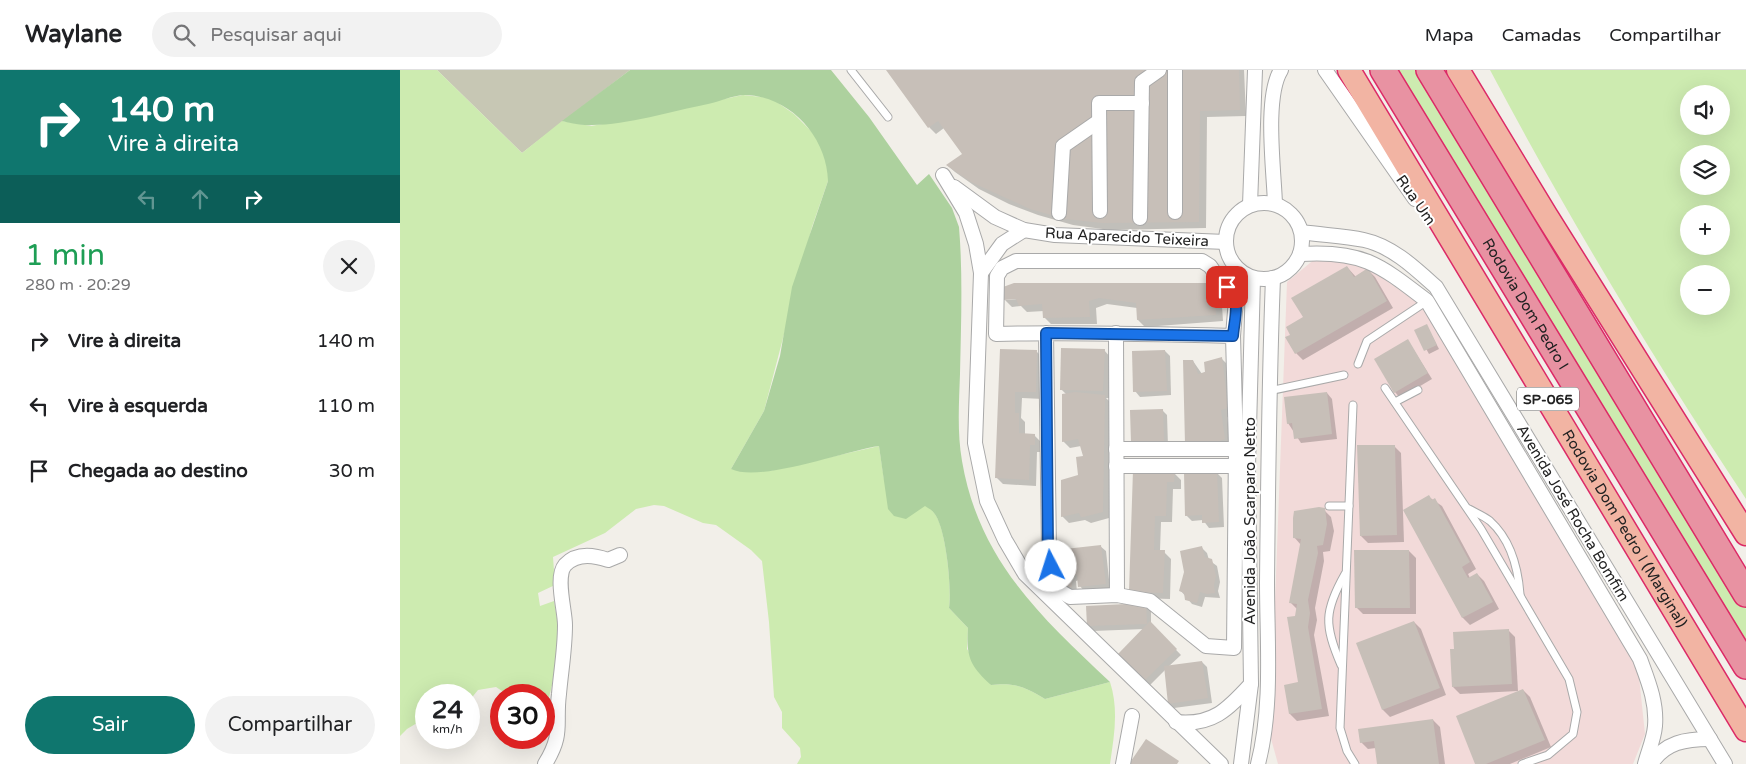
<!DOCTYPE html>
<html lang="pt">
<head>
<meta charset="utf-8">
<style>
  :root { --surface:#fff; --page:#f2f2f2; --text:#202124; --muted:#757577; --line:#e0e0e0; --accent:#0f766e }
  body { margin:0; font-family:"Varela Round",sans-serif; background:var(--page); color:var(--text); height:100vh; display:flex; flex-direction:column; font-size:19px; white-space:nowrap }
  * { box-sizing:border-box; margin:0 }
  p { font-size:16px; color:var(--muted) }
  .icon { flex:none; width:28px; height:28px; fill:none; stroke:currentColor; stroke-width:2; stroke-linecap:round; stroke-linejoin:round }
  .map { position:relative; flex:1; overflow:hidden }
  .panel { display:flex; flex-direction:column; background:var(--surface); width:400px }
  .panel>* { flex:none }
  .top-card { background:#0f766e; color:#fff; overflow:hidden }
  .buttons { position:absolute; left:1280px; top:15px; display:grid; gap:10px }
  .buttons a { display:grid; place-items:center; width:50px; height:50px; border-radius:50%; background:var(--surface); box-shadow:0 5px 20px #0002; font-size:25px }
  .speed { position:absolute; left:15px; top:614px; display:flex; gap:10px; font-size:25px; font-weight:700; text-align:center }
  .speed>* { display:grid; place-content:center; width:65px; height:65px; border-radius:50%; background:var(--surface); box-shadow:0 5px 20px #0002; line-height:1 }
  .speed small { font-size:12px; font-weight:400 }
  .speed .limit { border:8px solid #d22; background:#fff; color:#111 }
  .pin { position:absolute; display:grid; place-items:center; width:42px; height:42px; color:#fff; margin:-21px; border-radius:10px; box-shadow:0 2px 8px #0006 }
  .me { position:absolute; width:55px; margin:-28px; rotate:355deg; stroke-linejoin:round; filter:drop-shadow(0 0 4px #0008) }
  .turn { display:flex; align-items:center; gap:18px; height:105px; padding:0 25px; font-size:22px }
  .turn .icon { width:65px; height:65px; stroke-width:2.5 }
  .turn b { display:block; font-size:35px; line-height:42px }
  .lanes { display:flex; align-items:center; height:48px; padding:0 25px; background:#0003; justify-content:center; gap:25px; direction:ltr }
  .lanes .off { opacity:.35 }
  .round { display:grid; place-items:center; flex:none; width:52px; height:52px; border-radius:26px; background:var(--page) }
  .head { display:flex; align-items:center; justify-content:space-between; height:85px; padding:0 25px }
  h1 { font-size:30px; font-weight:600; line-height:38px; color:#1e9e55 }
  .primary-button { display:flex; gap:10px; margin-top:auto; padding:10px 25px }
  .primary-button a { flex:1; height:58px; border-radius:30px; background:var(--accent); color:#fff; font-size:20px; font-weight:600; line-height:58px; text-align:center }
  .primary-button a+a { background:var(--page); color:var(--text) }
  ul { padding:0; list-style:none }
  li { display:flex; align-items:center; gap:15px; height:65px; padding:0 25px }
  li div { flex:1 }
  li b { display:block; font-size:19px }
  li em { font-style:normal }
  header { display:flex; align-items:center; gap:30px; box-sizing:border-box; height:70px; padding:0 25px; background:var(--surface); border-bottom:1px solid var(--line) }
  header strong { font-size:24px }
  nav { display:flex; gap:28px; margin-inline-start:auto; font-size:18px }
  .search { width:350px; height:45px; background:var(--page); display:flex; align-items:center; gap:12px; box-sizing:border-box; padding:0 18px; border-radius:28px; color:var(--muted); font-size:19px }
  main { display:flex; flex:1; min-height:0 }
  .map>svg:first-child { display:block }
</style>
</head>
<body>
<header>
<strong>Waylane</strong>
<div class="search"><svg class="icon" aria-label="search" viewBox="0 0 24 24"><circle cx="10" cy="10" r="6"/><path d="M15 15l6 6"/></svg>Pesquisar aqui</div>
<nav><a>Mapa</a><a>Camadas</a><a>Compartilhar</a></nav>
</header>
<main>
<section class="panel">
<div class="top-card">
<div class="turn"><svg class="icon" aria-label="right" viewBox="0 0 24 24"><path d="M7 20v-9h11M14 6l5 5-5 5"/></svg><div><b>140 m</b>Vire à direita</div></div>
<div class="lanes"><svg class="icon off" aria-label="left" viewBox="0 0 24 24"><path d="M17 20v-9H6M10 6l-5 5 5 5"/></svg><svg class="icon off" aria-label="ahead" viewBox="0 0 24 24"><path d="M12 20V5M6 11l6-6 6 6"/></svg><svg class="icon" aria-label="right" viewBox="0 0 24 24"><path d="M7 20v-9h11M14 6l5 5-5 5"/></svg></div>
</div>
<div class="head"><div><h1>1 min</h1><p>280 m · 20:29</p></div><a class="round"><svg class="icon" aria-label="close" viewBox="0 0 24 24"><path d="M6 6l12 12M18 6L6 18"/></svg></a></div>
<ul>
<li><svg class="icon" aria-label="right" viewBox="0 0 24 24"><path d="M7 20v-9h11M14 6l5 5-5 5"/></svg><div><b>Vire à direita</b></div><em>140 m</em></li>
<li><svg class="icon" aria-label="left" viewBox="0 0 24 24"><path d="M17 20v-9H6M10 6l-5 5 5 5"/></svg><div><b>Vire à esquerda</b></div><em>110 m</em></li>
<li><svg class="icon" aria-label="arrive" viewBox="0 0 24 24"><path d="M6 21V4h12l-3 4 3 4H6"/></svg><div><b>Chegada ao destino</b></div><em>30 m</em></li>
</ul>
<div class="primary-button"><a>Sair</a><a>Compartilhar</a></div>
</section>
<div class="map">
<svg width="1346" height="694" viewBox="0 0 1346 694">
  <rect width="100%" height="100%" fill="#f2efe9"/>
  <path fill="#f2dad9" d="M916 188 962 194 1025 237 1237 588 1245 664 1233 694H878L870 665 887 212Z"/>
  <path fill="#c7c7b4" d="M37 0H230L122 83Z"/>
  <g fill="#cdebb0" fill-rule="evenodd">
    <path d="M0 0H37L122 83 162 51 191 56 214 52 343 25 371 28 394 44 418 68 428 93V111L412 157 364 341 331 399 369 401 479 376 484 409C497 418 526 431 535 444 546 459 552 518 549 538L568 558 567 579 591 615C614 612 625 617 645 629L710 612C719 640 714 666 710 694H397L401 687 400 678 382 658V642L374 627 369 552 362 491 351 480 316 455 303 453 264 436 254 435 236 439 205 463 153 487 155 515 138 523 140 536 154 531 160 566 153 611 144 648V625H108L96 617 78 620 69 631V625H26V652L22 650 7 659 0 666Z"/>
    <path d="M996 0H1020L1346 539V580Z"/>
    <path d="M1090 0H1346V429C1254 290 1168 147 1090 0ZM1289 24H1321V56H1289ZM1289 84H1321V116H1289ZM1289 144H1321V176H1289ZM1289 204H1321V236H1289Z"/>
  </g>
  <path fill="#add19e" d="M230 0H431L469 47 517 115 529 104 552 138 559 157C563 205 561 255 560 304 559 332 557 363 562 391 579 490 640 546 710 612L645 629C625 617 614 612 591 615 570 596 566 587 568 558L549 538C552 519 546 457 534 443 532 440 528 438 525 436L506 449 494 446 488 439 479 376C444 381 360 413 331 399L364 341 380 286 392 217 428 111C427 67 390 26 345 25 333 25 319 32 308 34 272 41 227 55 192 55 182 56 171 53 162 51Z"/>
  <g fill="#0003">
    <path d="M487 0H844L846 46 807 47 806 158 710 160 673 155 638 145 609 134 579 119 555 102 548 96 564 84 544 58 536 64 529 57Z"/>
    <path d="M947 197 956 207 968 200 975 207 993 238 903 290 896 283 892 265Z"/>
    <path d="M814 214 821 221 823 251 745 257 738 250 737 238 707 234 696 238 697 254H651L644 247V241L627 242 621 236 612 237 605 230Z"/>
    <path d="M1027 256 1039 279 1029 284 1016 261Z"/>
    <path d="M1008 271 1032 309 1000 328 995 322Z"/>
    <path d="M704 280 711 288 710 328H706L711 333 709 448 691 453 685 450 669 453 662 446 680 406 684 386 681 376 670 378 663 371 667 325 661 319Z"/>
    <path d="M601 281 637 282 644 289 643 329 622 328 621 348 625 352V365H634L641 372V382H637L636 416 603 414 596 407Z"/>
    <path d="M765 281 770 286 771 325 740 327 735 321Z"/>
    <path d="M822 289 829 296 834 345 827 347 831 376 793 380V291L802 304Z"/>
    <path d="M927 323 932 329 937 369 901 373 888 353Z"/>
    <path d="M762 340 767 345 768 376 737 377Z"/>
    <path d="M994 376 1001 383 1004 472 968 473 961 466Z"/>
    <path d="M734 402 774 403 781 410V419H773L772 452H761L760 481 764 482 771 489 770 529 737 528Z"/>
    <path d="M817 403 822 408 824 457 809 458 803 450 792 451 786 445Z"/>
    <path d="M1029 427 1042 436 1076 499 1068 504 1070 508 1077 504 1084 511 1099 539 1070 555 1063 548 1005 440Z"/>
    <path d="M924 440 931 447 934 461 930 481 923 482 924 491 915 538 917 550 914 565 929 646 897 651 890 644 886 616 899 613 897 539 891 533 901 475 894 467Z"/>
    <path d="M700 476 706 481 710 519 685 522 680 516 679 510 676 511 677 522 667 523 657 481Z"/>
    <path d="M802 478 807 483 809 490 817 496 820 512 818 521 820 528 805 527 802 537 792 534 781 521Z"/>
    <path d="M1009 481 1016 488V544H963L956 537Z"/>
    <path d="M745 534 751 539V554L781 585 768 597 802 592 807 597 812 633 774 638 769 633 765 600 750 615 719 584 745 559 693 561 688 556Z"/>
    <path d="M1014 552 1021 559 1046 625 990 647 983 640 958 574Z"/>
    <path d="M1108 560 1115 567 1118 621 1060 624 1053 617Z"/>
    <path d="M1123 620 1130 627 1151 677 1110 694H1076Z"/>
    <path d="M1033 650 1040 657 1045 694H978L976 678 968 679 961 672Z"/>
  </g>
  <g fill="#c7bfb8">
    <path d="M486 0H839L840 40 800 41 799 152 702 153 665 149 630 139 571 112 546 95 562 84 538 51 528 58Z"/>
    <path d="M947 196 954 207 968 198 987 231 895 284 885 267 890 265 886 257 903 247 891 228Z"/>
    <path d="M614 213H814L816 245 737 250 736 233 699 228 689 231 690 247 643 248 642 234 619 236 616 229 604 230 603 217Z"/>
    <path d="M1027 254 1037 275 1024 281 1014 260Z"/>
    <path d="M1008 269 1028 303 994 323 974 289Z"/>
    <path d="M661 278 705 279 703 321 660 320Z"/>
    <path d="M600 279 637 280 636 322H615V343H619V363L635 364V375H630L629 410 595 408Z"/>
    <path d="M765 280 767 321 733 322 732 281Z"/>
    <path d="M822 287 828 338 821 340 825 369 817 372 785 374 783 290H793L798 304 805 302 804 292Z"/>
    <path d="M675 322 705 325 703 442 683 447H681L679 443 661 447V410L678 405 676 387 683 386 678 369 662 372V324Z"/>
    <path d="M927 322 932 364 894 369 892 353 887 354 884 327Z"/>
    <path d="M763 339 764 371 731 373 730 340Z"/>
    <path d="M957 375H995L997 465 960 466Z"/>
    <path d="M733 400 775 402 774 412H767L766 446H755L754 480H765L763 523 729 522Z"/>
    <path d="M817 401 819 452 802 453V445L785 446 784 403Z"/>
    <path d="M1029 425 1032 430 1035 428 1070 492 1062 497 1068 508 1077 503 1093 532 1062 548 1003 440Z"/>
    <path d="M919 437 925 438 927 454 923 475 917 476 918 483 908 530 910 543 908 557 922 639 889 644 884 615 898 612 887 547 895 546 897 534 889 533 901 469 893 468V448L894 441Z"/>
    <path d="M701 475 706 514 678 517 677 505 671 506 672 517 661 518 656 480Z"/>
    <path d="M802 476 805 487 812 489 816 506 814 515 815 523 807 524 800 522 797 533 785 530 784 523 779 521 784 502 780 481Z"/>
    <path d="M954 480H1009L1010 538H955Z"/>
    <path d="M746 533 747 554 687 556 686 536Z"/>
    <path d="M750 551 777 579 744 611 718 584Z"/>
    <path d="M1014 551 1040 618 982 640 956 573Z"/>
    <path d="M1109 559 1112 614 1052 617 1050 579H1054L1053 562Z"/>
    <path d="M802 591 808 628 768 634 764 596Z"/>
    <path d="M1123 619 1145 670 1086 694H1075L1056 646Z"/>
    <path d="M1033 649 1039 694H977L974 671 960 673 958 659Z"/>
    <path d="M746 669 779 691 777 694H729Z"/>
  </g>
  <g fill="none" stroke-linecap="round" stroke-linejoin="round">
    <defs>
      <g id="service">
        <path d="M451 0 488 47"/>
        <path d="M958 294 967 271 1027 231"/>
        <path d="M985 318 1081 459 1169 609 1177 642 1173 664 1148 685 1122 694"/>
        <path d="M869 321 944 305"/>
        <path d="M995 332 1018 320"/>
        <path d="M953 335 940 658 947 681 955 694"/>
        <path d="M929 436H949"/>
        <path d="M1069 439C1076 443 1084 446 1090 451 1110 469 1118 498 1120 524"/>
        <path d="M941 595C924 555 924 541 945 504"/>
      </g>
      <g id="minor">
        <path d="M775 0V142"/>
        <path d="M925 0 1015 129"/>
        <path d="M543 105 566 143 576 174 581 203 575 373 587 431 605 470 625 504 821 694"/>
        <path d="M554 117 595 147 624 160 655 165 826 172"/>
        <circle cx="864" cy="171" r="38"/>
        <path d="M875 134C874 101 864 27 881 0"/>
        <path d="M850 135 855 0"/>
        <path d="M700 141 699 33H742"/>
        <path d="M659 143 663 76 699 51"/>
        <path d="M740 148 742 12 759 0"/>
        <path d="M902 162C922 165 944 166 964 170 992 176 1015 198 1036 217L1325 694"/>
        <path d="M900 184C962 180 979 194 1027 231L1240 589C1248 611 1257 632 1255 656 1254 669 1248 682 1245 694"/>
        <path d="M581 203 602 174 624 160"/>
        <path d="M646 263 649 481 653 510 658 520 670 527 717 525 750 531 806 576 834 578 836 378 833 266 836 229 834 222 821 212 810 196 802 191H616L602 198 597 206 596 264C675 262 754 264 833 266"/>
        <path d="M716 263 717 525"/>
        <path d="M716 379H845"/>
        <path d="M716 396H843"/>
        <path d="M776 652C813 656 828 639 851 614"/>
        <path d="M145 694C164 663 155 655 159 624 161 601 165 579 165 555 165 540 155 507 165 495 177 482 194 485 208 490L220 485"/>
        <path d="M723 694 732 646"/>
        <path d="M841 694 851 614 848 396 853 208"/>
        <path d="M858 694C873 636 867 572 867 512 868 411 869 310 873 208"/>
        <path d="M1251 694C1265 672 1286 669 1310 669"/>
      </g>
      <g id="trunk">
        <path id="s1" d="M949 0 1346 660"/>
        <path d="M1058 0 1146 145 1346 464"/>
      </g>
      <g id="motorway">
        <path id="s2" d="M983 0 1346 596"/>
        <path d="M1029 0 1346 524"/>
      </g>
    </defs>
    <use href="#service" stroke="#a9a9a9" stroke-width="9"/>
    <use href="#minor" stroke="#a9a9a9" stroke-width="16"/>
    <use href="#trunk" stroke="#dc2a67" stroke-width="25"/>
    <use href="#motorway" stroke="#dc2a67" stroke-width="28"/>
    <use href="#service" stroke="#fff" stroke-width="7"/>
    <use href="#minor" stroke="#fff" stroke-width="14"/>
    <use href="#trunk" stroke="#f2b4a3" stroke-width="22"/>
    <use href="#motorway" stroke="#e892a2" stroke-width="25"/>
  </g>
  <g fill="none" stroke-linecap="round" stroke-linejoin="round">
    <defs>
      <path id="route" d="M651 496 648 481 646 263 833 266C834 250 842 228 827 217"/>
    </defs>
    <use href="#route" stroke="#114b97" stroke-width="12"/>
    <use href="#route" stroke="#1a73e8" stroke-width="9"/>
  </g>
  <g text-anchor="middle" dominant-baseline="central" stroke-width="4" stroke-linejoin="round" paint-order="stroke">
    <rect fill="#fff" stroke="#646464" stroke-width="1" x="1117" y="317.5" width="62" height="23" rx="4"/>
    <g font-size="14" font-weight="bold" fill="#222">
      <text x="1148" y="329">SP-065</text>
    </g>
    <g font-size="15" fill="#222" stroke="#fff">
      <text transform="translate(1016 130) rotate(55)">Rua Um</text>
      <text transform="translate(727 167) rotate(3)">Rua Aparecido Teixeira</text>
      <text stroke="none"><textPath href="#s2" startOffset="274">Rodovia Dom Pedro I</textPath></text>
      <text transform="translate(1173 443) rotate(59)">Avenida José Rocha Bomfim</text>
      <text transform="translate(850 451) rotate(-90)">Avenida João Scarparo Netto</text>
      <text stroke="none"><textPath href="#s1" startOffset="535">Rodovia Dom Pedro I (Marginal)</textPath></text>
    </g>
  </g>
</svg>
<div class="buttons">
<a><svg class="icon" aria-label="sound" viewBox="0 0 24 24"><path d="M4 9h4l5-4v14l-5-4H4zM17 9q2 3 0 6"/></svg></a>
<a><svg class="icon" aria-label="layers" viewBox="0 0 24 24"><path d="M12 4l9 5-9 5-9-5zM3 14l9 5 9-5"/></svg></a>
<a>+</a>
<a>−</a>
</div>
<div class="speed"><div>24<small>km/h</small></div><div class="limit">30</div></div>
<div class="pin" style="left:827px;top:217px;background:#d93025"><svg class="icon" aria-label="arrive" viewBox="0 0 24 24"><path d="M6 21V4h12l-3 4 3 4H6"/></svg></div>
<svg class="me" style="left:651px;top:496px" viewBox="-20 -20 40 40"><circle r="19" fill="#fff"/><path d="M0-13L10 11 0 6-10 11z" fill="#1a73e8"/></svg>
</div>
</main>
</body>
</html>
